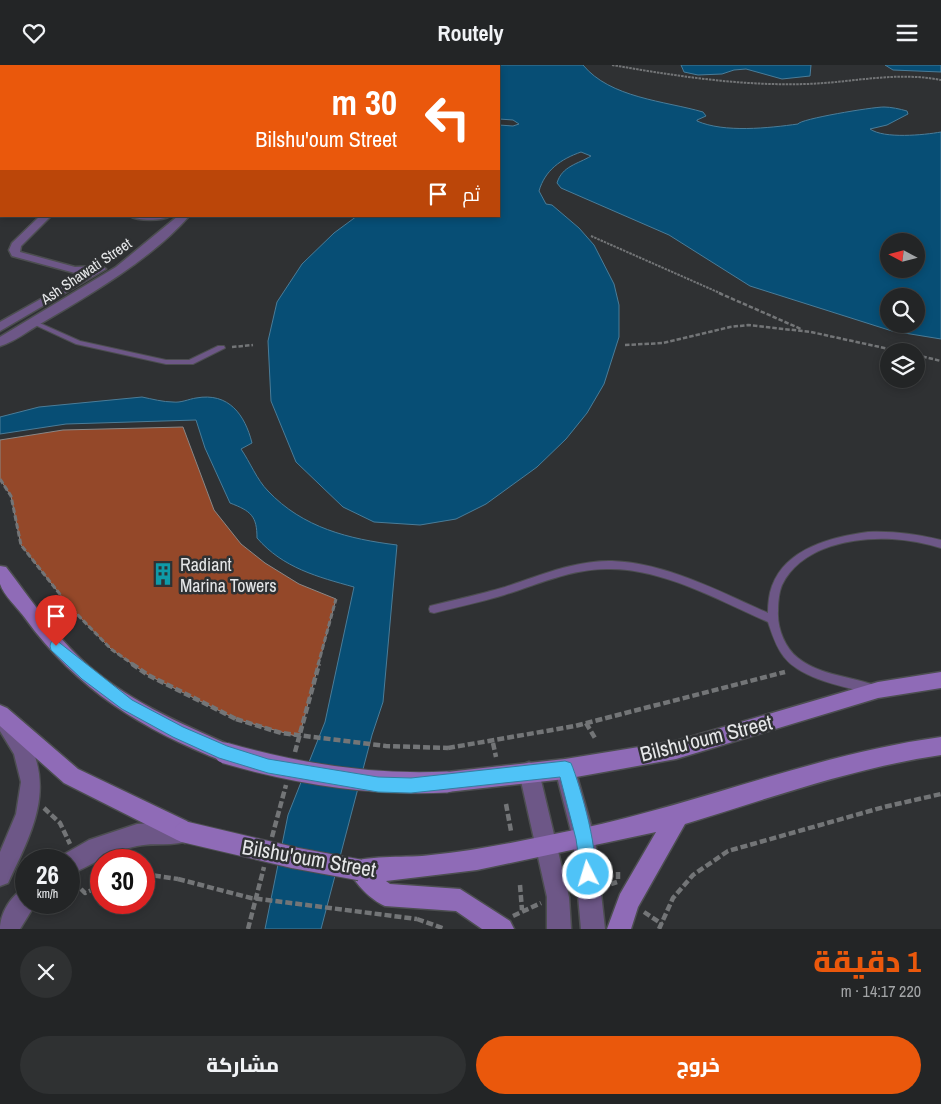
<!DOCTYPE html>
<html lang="ar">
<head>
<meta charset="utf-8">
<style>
  :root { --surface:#232526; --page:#2f3132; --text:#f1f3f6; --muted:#a3a5a7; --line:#404243; --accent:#ea580c }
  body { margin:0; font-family:"Archivo Narrow",Cairo,sans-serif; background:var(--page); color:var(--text); direction:rtl; height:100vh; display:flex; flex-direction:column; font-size:19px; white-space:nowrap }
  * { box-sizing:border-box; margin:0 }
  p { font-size:16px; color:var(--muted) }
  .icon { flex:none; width:28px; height:28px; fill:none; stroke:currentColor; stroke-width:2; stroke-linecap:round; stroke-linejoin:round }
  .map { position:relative; height:864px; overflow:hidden; direction:ltr }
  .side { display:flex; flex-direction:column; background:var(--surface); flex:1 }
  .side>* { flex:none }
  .top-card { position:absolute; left:0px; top:0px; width:500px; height:152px; box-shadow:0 2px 8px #0003,0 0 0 1px var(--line); direction:rtl; background:#ea580c; color:#fff; overflow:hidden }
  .needle { width:32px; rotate:277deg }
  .tools { position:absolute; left:880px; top:168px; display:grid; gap:10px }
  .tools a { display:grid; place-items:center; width:45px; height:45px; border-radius:50%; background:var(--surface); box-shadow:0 2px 8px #0003,0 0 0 1px var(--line); font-size:25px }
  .speed { position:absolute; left:15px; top:784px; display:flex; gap:10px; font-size:25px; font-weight:700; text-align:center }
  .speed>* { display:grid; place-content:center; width:65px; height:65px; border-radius:50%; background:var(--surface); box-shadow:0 2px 8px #0003,0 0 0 1px var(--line); line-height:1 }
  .speed small { font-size:12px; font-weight:400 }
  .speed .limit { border:8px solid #d22; background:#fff; color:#111 }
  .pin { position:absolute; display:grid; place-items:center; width:42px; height:42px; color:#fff; margin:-51px -21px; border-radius:50% 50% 50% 0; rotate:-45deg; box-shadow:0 0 5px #0007 }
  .pin .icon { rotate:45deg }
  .me { position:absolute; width:55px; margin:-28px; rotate:355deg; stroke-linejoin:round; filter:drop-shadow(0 0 4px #0008) }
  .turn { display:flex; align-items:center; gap:18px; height:105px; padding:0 20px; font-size:22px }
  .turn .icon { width:65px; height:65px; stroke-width:2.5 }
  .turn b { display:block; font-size:35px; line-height:42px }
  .then { display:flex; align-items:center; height:48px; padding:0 20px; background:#0003; gap:10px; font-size:19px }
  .round { display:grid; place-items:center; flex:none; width:52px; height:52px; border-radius:26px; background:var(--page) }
  .head { display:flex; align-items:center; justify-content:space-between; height:85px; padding:0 20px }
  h1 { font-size:30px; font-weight:800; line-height:38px; color:var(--accent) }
  .action { display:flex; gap:10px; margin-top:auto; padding:10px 20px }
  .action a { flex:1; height:58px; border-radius:30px; background:var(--accent); color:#fff; font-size:20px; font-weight:800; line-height:58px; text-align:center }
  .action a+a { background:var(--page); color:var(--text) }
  header { display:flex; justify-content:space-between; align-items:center; height:65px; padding:0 20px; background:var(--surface); font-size:22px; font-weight:800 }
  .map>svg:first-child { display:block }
</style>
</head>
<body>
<header><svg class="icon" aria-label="menu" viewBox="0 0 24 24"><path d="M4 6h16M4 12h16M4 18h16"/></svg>Routely<svg class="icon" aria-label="heart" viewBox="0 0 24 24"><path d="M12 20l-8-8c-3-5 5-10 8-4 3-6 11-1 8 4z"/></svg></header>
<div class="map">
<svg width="941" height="864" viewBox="0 0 941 864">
  <rect width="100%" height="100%" fill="#2f3133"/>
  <g fill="#074e75" stroke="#4a7c98" fill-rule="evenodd">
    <path d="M417 0H583C610 33 665 36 703 47L706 51 697 55V56C724 68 769 63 798 59 800 54 872 42 884 42 891 42 900 44 907 46L908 49 887 60 870 64C884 74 924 70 941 67V274L892 266 750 221 669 170 561 123 557 118C562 101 578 99 591 91L581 87C561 94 545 105 539 126L546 139 552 140 579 163 594 180 614 219 619 240V272L604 319 587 348 566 374 537 402 486 439 456 454 420 460 374 457 343 442 296 397 271 336 268 276 277 237 302 199 334 168 357 151H499V60L513 61 519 59 513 55 499 54V1ZM916 176V204H889V176ZM916 231V259H889V231Z"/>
    <path d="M681 0H811L810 11 782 14 746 4 734 5 722 9 698 10 684 7Z"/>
    <path d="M885 0H941V7L893 5Z"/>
    <path d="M142 332C152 334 163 337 173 337 181 338 189 334 196 333 229 327 245 350 252 378L241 384C250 397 257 415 268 426 303 463 349 474 397 480L383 637 372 670 321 864H265L288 750 325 657 354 522C318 512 283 503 257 473 257 451 251 446 230 438L205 383 196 355 66 359 0 369V352L39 342Z"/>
  </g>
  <path fill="#944829" stroke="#8a8786" d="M183 362 214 445 241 479 265 498 299 519 336 534 299 672 236 654 148 610 111 584 70 542 21 480 11 431 0 414V375L63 365Z"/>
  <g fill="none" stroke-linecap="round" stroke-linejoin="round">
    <defs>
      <g id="lane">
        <path d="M35 256 80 276 166 295H189L218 281H224L225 283 193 299H166L76 279 33 259 32 258Z"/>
        <path d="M868 467C893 466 916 469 941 475V483C925 478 909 475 892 474 854 472 801 481 782 520 779 527 778 538 778 546 777 563 785 583 798 593 821 611 851 611 877 621L878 624 877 627 873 629C846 622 802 615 784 592 776 582 772 569 768 557 720 536 664 504 610 504 573 503 539 519 504 530 481 537 457 542 434 548L430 547 429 544 430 541 434 540C458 534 481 529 505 522 539 511 575 495 612 496 666 498 719 526 768 548 768 539 769 529 772 521 786 483 832 472 868 467Z"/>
      </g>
      <g id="street">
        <path d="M0 75 1 76V81H0Z"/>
        <path d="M40 151H51L21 181 20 187 75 202 101 201 106 204 0 266V257L87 208H75L12 191 9 185 12 178Z"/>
        <path d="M130 151H170C163 156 137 156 130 151Z"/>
        <path d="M178 151H189C153 193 88 231 40 259 28 266 14 277 0 281V272L116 202Z"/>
        <path d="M0 641C11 645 17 657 23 666 57 721 33 765 8 818L0 821V787L16 749 21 717 14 689 0 666Z"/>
        <path d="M565 694 572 697 575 704 595 774 605 864H581L573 774 555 704 558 697Z"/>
        <path d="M529 697 536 700 539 707 569 832 571 864H547V832L519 707 522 700Z"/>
        <path d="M183 756 191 759 194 767 191 775C174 782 154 777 137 781 112 786 92 800 69 810V795H60L61 791 89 775 137 759Z"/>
        <path d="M26 823V838H36L20 864H0C0 849 11 829 26 823Z"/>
      </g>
      <g id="secondary">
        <path d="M0 501 6 502C30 533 52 567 81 594 124 634 179 658 232 681L235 688 232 695 225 697C143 665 77 625 25 553 18 543 4 531 0 519 0 515 0 506 0 501Z"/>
        <path d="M941 607V623L878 633 676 694 565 714 447 727 440 724 437 717 440 710 447 707 565 694 676 676 878 617Z"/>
        <path d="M0 640 7 643 78 704 193 759 196 767 193 775 185 778 177 775 64 718 0 661Z"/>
        <path d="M941 672V690C853 703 770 733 685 759L638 842 631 864H607L620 829 656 767 477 805 386 816 390 819 460 824 510 856 514 864H482L456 846 385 841C371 835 355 819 349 805L352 797C370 790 409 793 431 790 481 785 530 774 579 764 701 738 817 689 941 672Z"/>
      </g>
    </defs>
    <use href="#lane" stroke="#4c4e50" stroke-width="2"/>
    <use href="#street" stroke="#4c4e50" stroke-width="3"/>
    <use href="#secondary" stroke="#4c4e50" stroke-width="3"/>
    <g stroke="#737577" stroke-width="2" stroke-dasharray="2.5 1" stroke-linecap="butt">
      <path d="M612 0C676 11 740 21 805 19 851 18 895 6 941 15"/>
      <path d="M591 171 722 229"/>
    </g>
    <g stroke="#737577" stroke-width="2.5" stroke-dasharray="4.5 2" stroke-linecap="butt">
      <path d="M719 228 801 264"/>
      <path d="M625 280 663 278 730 262 748 260 811 267 898 286"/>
      <path d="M232 282 253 280"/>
      <path d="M916 290 941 296"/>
    </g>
    <g stroke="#737577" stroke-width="3" stroke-dasharray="5.5 2.5" stroke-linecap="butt">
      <path d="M0 414 11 431 21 480 70 542 111 584 134 600"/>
      <path d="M318 600 336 534"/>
    </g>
    <g stroke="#737577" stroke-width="4.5" stroke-dasharray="7 3" stroke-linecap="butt">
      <path d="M132 599 148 610 236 654"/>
      <path d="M586 658 595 673"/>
      <path d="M493 678 496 692"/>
      <path d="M448 683 575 661 785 607"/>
      <path d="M295 687 319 599"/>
      <path d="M506 739 511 766"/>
      <path d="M44 743 60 758 70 779"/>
      <path d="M272 772 286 720"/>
      <path d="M618 807V816"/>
      <path d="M144 809 178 814"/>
      <path d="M611 819 617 817"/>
      <path d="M520 820 522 845"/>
      <path d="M81 824 85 828 101 821"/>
      <path d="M644 847 662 859"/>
      <path d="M513 851 541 838"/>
      <path d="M417 854 445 864"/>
      <path d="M248 864 264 802"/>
      <path d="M659 864 673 833 693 810 728 786 884 742 941 729"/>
    </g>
    <use href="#lane" fill="#6d5787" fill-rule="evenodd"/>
    <use href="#street" fill="#6d5787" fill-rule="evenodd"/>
    <use href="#secondary" fill="#8f6bb7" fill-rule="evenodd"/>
    <defs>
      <g id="secondary-bridge">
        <path d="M225 688C298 709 370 721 447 717"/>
        <path d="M185 767 295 793 360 805"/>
      </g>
    </defs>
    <use href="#secondary-bridge" stroke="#4c4e50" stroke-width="23" stroke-linecap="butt"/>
    <g stroke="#737577" stroke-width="4.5" stroke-dasharray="7 3" stroke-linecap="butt">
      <path d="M236 654 281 668 386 681 448 683"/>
      <path d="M178 814 251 833 417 854"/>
    </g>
    <use href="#secondary-bridge" stroke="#8f6bb7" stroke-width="21"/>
  </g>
  <path fill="#4fc3f7" stroke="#337fa1" d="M56 575 132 635 183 662 227 681 268 694 378 712 411 713 565 696 571 698C580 720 602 795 593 815L588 817 582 815 576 774 560 712 411 728 378 727 268 708 219 693 173 672 122 644 82 614 51 585 50 581 51 577Z"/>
  <defs>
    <symbol id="building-bare" viewBox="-9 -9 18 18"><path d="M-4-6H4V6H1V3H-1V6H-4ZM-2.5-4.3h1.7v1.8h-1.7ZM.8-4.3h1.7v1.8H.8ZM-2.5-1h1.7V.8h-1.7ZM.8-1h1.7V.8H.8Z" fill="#0f9aa8" stroke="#2f3133" stroke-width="2.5" paint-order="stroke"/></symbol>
  </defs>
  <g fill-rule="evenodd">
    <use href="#building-bare" x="147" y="493" width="32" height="32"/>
  </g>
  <g text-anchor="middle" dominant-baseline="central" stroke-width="5" stroke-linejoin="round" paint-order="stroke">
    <g font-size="15" fill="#e6e7e9" stroke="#2f3133">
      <text transform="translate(86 206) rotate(-34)">Ash Shawati Street</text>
    </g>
    <g font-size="18" fill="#e6e7e9" stroke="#2f3133" text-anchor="start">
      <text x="180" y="499">Radiant<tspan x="180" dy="21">Marina Towers</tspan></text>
    </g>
    <g font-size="21" fill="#e6e7e9" stroke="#2f3133">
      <text transform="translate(706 673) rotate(-14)">Bilshu'oum Street</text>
      <text transform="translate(309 793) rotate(10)">Bilshu'oum Street</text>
    </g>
  </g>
</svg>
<div class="tools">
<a><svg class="needle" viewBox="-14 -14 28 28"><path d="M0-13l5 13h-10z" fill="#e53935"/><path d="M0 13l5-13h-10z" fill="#a3a5a7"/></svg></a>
<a><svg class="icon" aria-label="search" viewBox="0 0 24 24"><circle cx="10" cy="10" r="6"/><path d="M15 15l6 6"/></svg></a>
<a><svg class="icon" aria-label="layers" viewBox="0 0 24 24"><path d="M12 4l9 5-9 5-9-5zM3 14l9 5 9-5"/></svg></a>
</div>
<div class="speed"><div>26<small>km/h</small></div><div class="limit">30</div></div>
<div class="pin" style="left:56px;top:581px;background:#d93025"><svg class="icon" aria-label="arrive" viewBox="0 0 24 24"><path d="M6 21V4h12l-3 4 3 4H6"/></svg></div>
<svg class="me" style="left:588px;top:809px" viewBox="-20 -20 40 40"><circle r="17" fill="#4fc3f7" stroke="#fff" stroke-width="3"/><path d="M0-11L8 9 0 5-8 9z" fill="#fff"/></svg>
<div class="top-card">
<div class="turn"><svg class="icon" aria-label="left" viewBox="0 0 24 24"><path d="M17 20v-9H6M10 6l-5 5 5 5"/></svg><div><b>30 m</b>Bilshu'oum Street</div></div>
<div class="then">ثم<svg class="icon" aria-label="arrive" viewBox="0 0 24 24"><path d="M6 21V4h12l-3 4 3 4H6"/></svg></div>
</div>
</div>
<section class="side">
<div class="head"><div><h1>1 دقيقة</h1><p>220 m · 14:17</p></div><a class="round"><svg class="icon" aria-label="close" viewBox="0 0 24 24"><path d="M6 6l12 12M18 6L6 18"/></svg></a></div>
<div class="action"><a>خروج</a><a>مشاركة</a></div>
</section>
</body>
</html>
